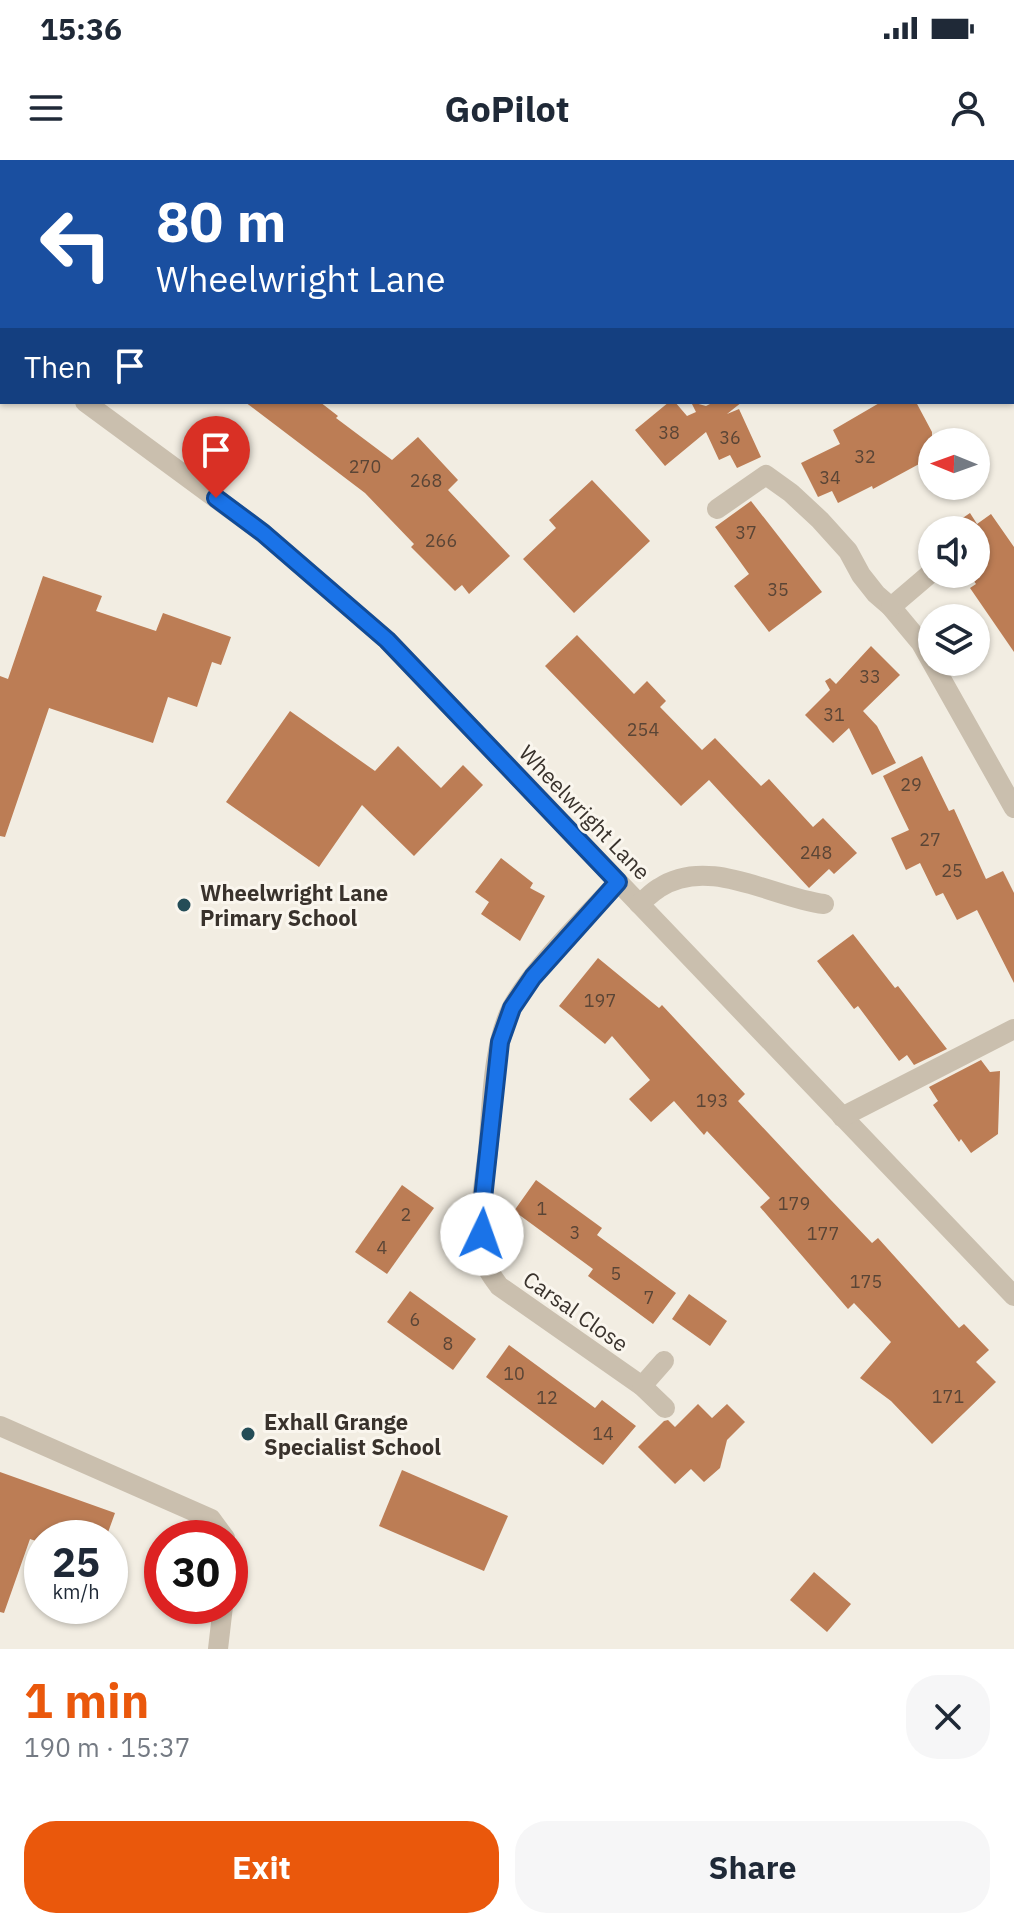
<!DOCTYPE html>
<html lang="en">
<head>
<meta charset="utf-8">
<style>
  :root { --surface:#fff; --page:#f6f6f7; --text:#1f2937; --muted:#747a83; --accent:#ea580c }
  body { margin:0; font-family:"IBM Plex Sans",sans-serif; background:var(--page); color:var(--text); height:100vh; display:flex; flex-direction:column; font-size:30px; white-space:nowrap }
  * { box-sizing:border-box; margin:0 }
  p { font-size:26px; color:var(--muted) }
  .icon { flex:none; width:44px; height:44px; fill:none; stroke:currentColor; stroke-width:2; stroke-linecap:round; stroke-linejoin:round }
  .map { position:relative; height:1489px; overflow:hidden }
  .details { display:flex; flex-direction:column; background:var(--surface); flex:1 }
  .details>* { flex:none }
  .top-card { position:absolute; left:0px; top:0px; width:1014px; height:244px; box-shadow:0 2px 6px #0004; background:#1a4fa0; color:#fff; overflow:hidden }
  .needle { width:52px; rotate:271deg }
  .tools { position:absolute; left:918px; top:268px; display:grid; gap:16px }
  .tools a { display:grid; place-items:center; width:72px; height:72px; border-radius:50%; background:var(--surface); box-shadow:0 2px 6px #0004; font-size:40px }
  .speed { position:absolute; left:24px; top:1360px; display:flex; gap:16px; font-size:40px; font-weight:700; text-align:center }
  .speed>* { display:grid; place-content:center; width:104px; height:104px; border-radius:50%; background:var(--surface); box-shadow:0 2px 6px #0004; line-height:1 }
  .speed small { font-size:20px; font-weight:400 }
  .speed .limit { border:12px solid #d22; background:#fff; color:#111 }
  .pin { position:absolute; display:grid; place-items:center; width:68px; height:68px; color:#fff; margin:-82px -34px; border-radius:50% 50% 50% 0; rotate:-45deg; box-shadow:0 0 8px #0007 }
  .pin .icon { rotate:45deg }
  .me { position:absolute; width:88px; margin:-44px; rotate:3deg; stroke-linejoin:round; filter:drop-shadow(0 0 6px #0008) }
  .turn { display:flex; align-items:center; gap:28px; height:168px; padding:0 24px; font-size:36px }
  .turn .icon { width:104px; height:104px; stroke-width:2.5 }
  .turn b { display:block; font-size:56px; line-height:68px }
  .then { display:flex; align-items:center; height:76px; padding:0 24px; background:#0003; gap:16px; font-size:30px }
  .round { display:grid; place-items:center; flex:none; width:84px; height:84px; border-radius:32px; background:var(--page) }
  .headline { display:flex; align-items:center; justify-content:space-between; height:136px; padding:0 24px }
  h1 { font-size:48px; font-weight:700; line-height:60px; color:var(--accent) }
  .cta { display:flex; gap:16px; margin-top:auto; padding:16px 24px }
  .cta a { flex:1; height:92px; border-radius:32px; background:var(--accent); color:#fff; font-size:32px; font-weight:700; line-height:92px; text-align:center }
  .cta a+a { background:var(--page); color:var(--text) }
  .status { display:flex; justify-content:space-between; align-items:center; height:56px; padding:0 40px; background:var(--surface); direction:ltr }
  .status svg { height:22px; fill:currentColor }
  header { display:flex; justify-content:space-between; align-items:center; height:104px; padding:0 24px; background:var(--surface); font-size:36px; font-weight:700 }
  .map>svg:first-child { display:block }
</style>
</head>
<body>
<div class="status"><b>15:36</b><svg viewBox="0 0 49 12"><path d="M0 12V9h3v3zM5 12V6h3v6zM10 12V3h3v9zM15 12V0h3v12zM26 1h20v11H26zM47 4h2v5h-2z"/></svg></div>
<header><svg class="icon" aria-label="menu" viewBox="0 0 24 24"><path d="M4 6h16M4 12h16M4 18h16"/></svg>GoPilot<svg class="icon" aria-label="person" viewBox="0 0 24 24"><circle cx="12" cy="8" r="4"/><path d="M4 21q1-7 8-7t8 7"/></svg></header>
<div class="map">
<svg width="1014" height="1489" viewBox="0 0 1014 1489">
  <rect width="100%" height="100%" fill="#f2ede2"/>
  <g fill="#bc7d55">
    <path d="M245 242H320L338 256 336 258 392 300 418 277 458 320 448 330 510 396 469 434 462 425 455 431 411 387 414 384 365 333Z"/>
    <path d="M669 242H675L687 256 696 252 691 242 706 246 714 242H742L727 254 739 249 761 297 737 308 730 295 719 300 706 272 665 306 635 270Z"/>
    <path d="M881 242H916L932 272V297L873 329 872 326 838 343 832 331 818 337 801 303 840 284 833 270Z"/>
    <path d="M592 320 650 381 574 453 523 399 556 368 549 360Z"/>
    <path d="M751 341 822 432 769 472 734 426 749 414 715 367Z"/>
    <path d="M970 353 977 364 991 354 1014 387V492L970 428 976 424 969 414H976V370H945Z"/>
    <path d="M43 416 102 436 96 451 156 471 163 453 231 477 221 505 212 502 197 547 168 537 153 583 49 548 5 677 0 676V516L8 519Z"/>
    <path d="M577 475 634 534 647 521 666 541 660 547 702 590 715 578 761 626 769 619 813 667 823 658 857 693 834 714 829 709 809 728 709 620 681 646 545 506Z"/>
    <path d="M871 486 900 515 863 551 877 566 896 603 872 615 849 568 833 583 805 555 830 530 825 521 830 518 836 524Z"/>
    <path d="M290 551 375 611 398 586 441 628 463 605 483 625 414 696 362 645 319 707 226 642Z"/>
    <path d="M922 596 949 651 954 649 986 719 1003 711 1014 733V823L977 750 957 760 943 733 936 736 920 703 906 710 891 678 909 670 883 616Z"/>
    <path d="M501 698 533 723 530 728 545 736 520 781 481 754 489 742 475 732Z"/>
    <path d="M853 774 895 828 898 826 947 889 914 905 907 895 899 901 858 846 854 849 817 801Z"/>
    <path d="M598 798 659 848 662 845 745 934 738 941 829 1038 872 1083 878 1078 959 1168 964 1164 989 1190 976 1202 996 1222 932 1284 891 1241 860 1218 891 1182 854 1143 848 1149 760 1047 770 1038 707 971 704 975 674 941 651 962 629 939 650 920 612 876 605 884 559 846Z"/>
    <path d="M981 900 990 912 1000 911 998 974 971 993 961 979 959 982 933 945 938 941 929 927Z"/>
    <path d="M536 1020 602 1068 597 1075 676 1133 653 1164 588 1116 593 1109 514 1051Z"/>
    <path d="M402 1025 434 1048 387 1114 355 1092Z"/>
    <path d="M410 1131 476 1179 453 1210 387 1162Z"/>
    <path d="M689 1134 727 1161 710 1186 672 1159Z"/>
    <path d="M509 1185 595 1248 602 1240 636 1266 603 1305 486 1217Z"/>
    <path d="M698 1244 712 1258 727 1244 745 1262 727 1280 720 1308 704 1322 691 1309 675 1324 638 1287 664 1261 668 1260 675 1267Z"/>
    <path d="M402 1310 508 1356 484 1411 379 1366Z"/>
    <path d="M0 1312 115 1353 106 1378H42V1383L30 1379 4 1453 0 1452Z"/>
    <path d="M814 1412 851 1444 827 1472 790 1440Z"/>
  </g>
  <g fill="none" stroke-linecap="round" stroke-linejoin="round">
    <g stroke="#cabfae" stroke-width="20">
      <path d="M402 0 403 2"/>
      <path d="M532 2 536 0"/>
      <path d="M0 196 2 197"/>
      <path d="M85 242 263 373 387 480 1014 1136"/>
      <path d="M717 349 766 315 791 333 820 360 848 391 861 415 876 434 891 447 921 483 1014 648"/>
      <path d="M891 447 932 412"/>
      <path d="M618 722C586 757 534 807 512 847 492 886 492 947 488 991 484 1024 477 1060 483 1094 485 1107 491 1115 499 1126L642 1226 665 1248"/>
      <path d="M639 744C646 739 652 732 659 728 709 695 773 738 824 744"/>
      <path d="M842 957 1014 869"/>
      <path d="M642 1226 664 1201"/>
      <path d="M0 1266 211 1359 225 1378"/>
      <path d="M218 1489 223 1446"/>
    </g>
  </g>
  <g fill="none" stroke-linecap="round" stroke-linejoin="round">
    <defs>
      <path id="route" d="M216 338 263 373 387 480 618 722 533 817 512 848 500 882 481 1057 482 1074"/>
    </defs>
    <use href="#route" stroke="#114b97" stroke-width="20"/>
    <use href="#route" stroke="#1a73e8" stroke-width="14"/>
  </g>
  <g fill="#244d57" stroke="#faf6ee" stroke-width="3">
    <circle cx="184" cy="745" r="8"/>
    <circle cx="248" cy="1274" r="8"/>
  </g>
  <g text-anchor="middle" dominant-baseline="central" stroke-width="6" stroke-linejoin="round" paint-order="stroke">
    <g font-size="18" fill="#5a4536">
      <text x="669" y="272">38</text>
      <text x="730" y="277">36</text>
      <text x="865" y="296">32</text>
      <text x="365" y="306">270</text>
      <text x="830" y="317">34</text>
      <text x="426" y="320">268</text>
      <text x="746" y="372">37</text>
      <text x="441" y="380">266</text>
      <text x="778" y="429">35</text>
      <text x="870" y="516">33</text>
      <text x="834" y="554">31</text>
      <text x="643" y="569">254</text>
      <text x="911" y="624">29</text>
      <text x="930" y="679">27</text>
      <text x="816" y="692">248</text>
      <text x="952" y="710">25</text>
      <text x="600" y="840">197</text>
      <text x="712" y="940">193</text>
      <text x="794" y="1043">179</text>
      <text x="542" y="1048">1</text>
      <text x="406" y="1054">2</text>
      <text x="575" y="1072">3</text>
      <text x="823" y="1073">177</text>
      <text x="382" y="1087">4</text>
      <text x="616" y="1113">5</text>
      <text x="866" y="1121">175</text>
      <text x="649" y="1137">7</text>
      <text x="415" y="1159">6</text>
      <text x="448" y="1183">8</text>
      <text x="514" y="1213">10</text>
      <text x="948" y="1236">171</text>
      <text x="547" y="1237">12</text>
      <text x="603" y="1273">14</text>
    </g>
    <g font-size="22" fill="#39322c" stroke="#faf6ee">
      <text transform="translate(585 652) rotate(46)">Wheelwright Lane</text>
      <text transform="translate(576 1151) rotate(35)">Carsal Close</text>
    </g>
    <g font-size="22" font-weight="bold" fill="#39322c" stroke="#faf6ee" text-anchor="start">
      <text x="200" y="732">Wheelwright Lane<tspan x="200" dy="25">Primary School</tspan></text>
      <text x="264" y="1261">Exhall Grange<tspan x="264" dy="25">Specialist School</tspan></text>
    </g>
  </g>
</svg>
<div class="tools">
<a><svg class="needle" viewBox="-14 -14 28 28"><path d="M0-13l5 13h-10z" fill="#e53935"/><path d="M0 13l5-13h-10z" fill="#747a83"/></svg></a>
<a><svg class="icon" aria-label="sound" viewBox="0 0 24 24"><path d="M4 9h4l5-4v14l-5-4H4zM17 9q2 3 0 6"/></svg></a>
<a><svg class="icon" aria-label="layers" viewBox="0 0 24 24"><path d="M12 4l9 5-9 5-9-5zM3 14l9 5 9-5"/></svg></a>
</div>
<div class="speed"><div>25<small>km/h</small></div><div class="limit">30</div></div>
<div class="pin" style="left:216px;top:338px;background:#d93025"><svg class="icon" aria-label="arrive" viewBox="0 0 24 24"><path d="M6 21V4h12l-3 4 3 4H6"/></svg></div>
<svg class="me" style="left:482px;top:1074px" viewBox="-20 -20 40 40"><circle r="19" fill="#fff"/><path d="M0-13L10 11 0 6-10 11z" fill="#1a73e8"/></svg>
<div class="top-card">
<div class="turn"><svg class="icon" aria-label="left" viewBox="0 0 24 24"><path d="M17 20v-9H6M10 6l-5 5 5 5"/></svg><div><b>80 m</b>Wheelwright Lane</div></div>
<div class="then">Then<svg class="icon" aria-label="arrive" viewBox="0 0 24 24"><path d="M6 21V4h12l-3 4 3 4H6"/></svg></div>
</div>
</div>
<section class="details">
<div class="headline"><div><h1>1 min</h1><p>190 m · 15:37</p></div><a class="round"><svg class="icon" aria-label="close" viewBox="0 0 24 24"><path d="M6 6l12 12M18 6L6 18"/></svg></a></div>
<div class="cta"><a>Exit</a><a>Share</a></div>
</section>
</body>
</html>
